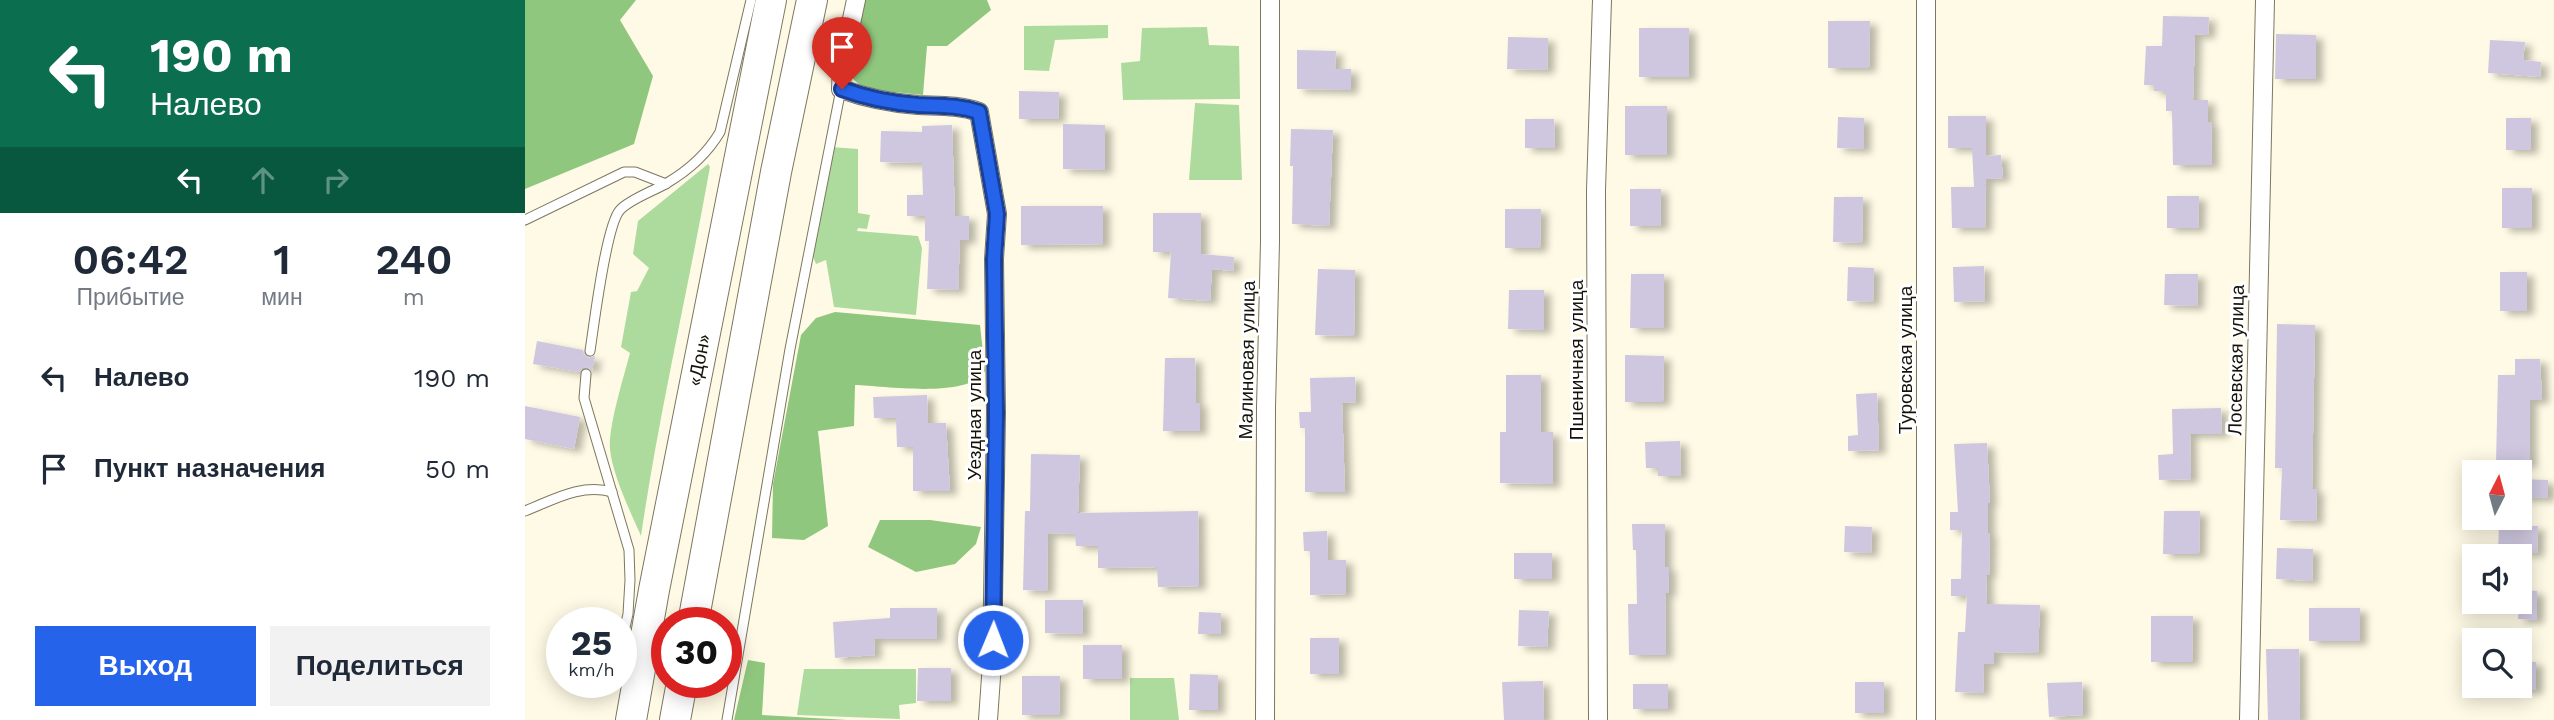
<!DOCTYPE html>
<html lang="ru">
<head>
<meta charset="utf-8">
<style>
  :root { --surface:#fff; --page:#f2f2f3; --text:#1f2937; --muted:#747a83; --accent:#2563eb }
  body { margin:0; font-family:"Work Sans",sans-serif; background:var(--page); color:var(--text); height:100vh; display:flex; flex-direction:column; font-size:26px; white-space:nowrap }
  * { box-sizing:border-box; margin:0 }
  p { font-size:23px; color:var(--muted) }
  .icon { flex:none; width:38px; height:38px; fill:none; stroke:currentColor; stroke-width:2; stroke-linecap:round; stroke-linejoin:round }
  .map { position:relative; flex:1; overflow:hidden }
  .sheet { display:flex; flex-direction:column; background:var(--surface); width:525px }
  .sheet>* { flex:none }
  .guide { background:#0b6e4f; color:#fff; overflow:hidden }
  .needle { width:46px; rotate:6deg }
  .controls { position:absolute; left:1937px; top:460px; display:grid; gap:14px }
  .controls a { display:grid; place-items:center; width:70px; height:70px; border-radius:0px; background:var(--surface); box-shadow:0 4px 18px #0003; font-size:35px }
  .speed { position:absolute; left:21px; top:607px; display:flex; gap:14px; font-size:35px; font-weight:700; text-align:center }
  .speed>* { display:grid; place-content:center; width:91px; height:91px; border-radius:50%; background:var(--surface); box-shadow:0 4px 18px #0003; line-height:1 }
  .speed small { font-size:18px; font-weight:400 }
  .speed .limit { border:10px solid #d22; background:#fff; color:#111 }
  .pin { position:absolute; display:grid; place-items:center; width:60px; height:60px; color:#fff; margin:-72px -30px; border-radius:50% 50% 50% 0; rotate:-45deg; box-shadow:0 0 7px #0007 }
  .pin .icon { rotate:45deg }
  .me { position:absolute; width:77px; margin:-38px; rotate:1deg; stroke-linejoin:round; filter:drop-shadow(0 0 5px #0008) }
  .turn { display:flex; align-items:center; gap:24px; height:147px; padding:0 35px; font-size:32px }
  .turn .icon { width:91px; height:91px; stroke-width:2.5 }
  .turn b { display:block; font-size:49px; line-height:60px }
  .lanes { display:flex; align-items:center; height:66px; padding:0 35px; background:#0003; justify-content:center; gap:35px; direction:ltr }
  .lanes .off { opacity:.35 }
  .eta { display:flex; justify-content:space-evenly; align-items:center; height:119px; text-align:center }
  .eta b { font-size:42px; font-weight:600; line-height:49px }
  .cta { display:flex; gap:14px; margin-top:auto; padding:14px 35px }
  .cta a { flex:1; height:80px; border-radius:0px; background:var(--accent); color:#fff; font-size:28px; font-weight:600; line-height:80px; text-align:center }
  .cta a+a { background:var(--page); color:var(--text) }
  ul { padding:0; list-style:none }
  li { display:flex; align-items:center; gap:21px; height:91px; padding:0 35px }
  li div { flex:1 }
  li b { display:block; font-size:26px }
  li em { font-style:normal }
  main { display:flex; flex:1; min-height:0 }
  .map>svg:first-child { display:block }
</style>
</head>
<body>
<main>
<section class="sheet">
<div class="guide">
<div class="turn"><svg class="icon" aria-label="left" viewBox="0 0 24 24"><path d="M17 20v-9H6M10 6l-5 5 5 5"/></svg><div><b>190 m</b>Налево</div></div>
<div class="lanes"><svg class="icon" aria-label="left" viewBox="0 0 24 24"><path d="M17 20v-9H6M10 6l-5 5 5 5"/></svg><svg class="icon off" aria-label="ahead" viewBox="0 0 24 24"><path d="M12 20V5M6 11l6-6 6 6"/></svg><svg class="icon off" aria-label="right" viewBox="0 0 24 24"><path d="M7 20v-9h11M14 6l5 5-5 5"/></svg></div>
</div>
<div class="eta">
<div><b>06:42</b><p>Прибытие</p></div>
<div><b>1</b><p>мин</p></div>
<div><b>240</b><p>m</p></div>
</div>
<ul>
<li><svg class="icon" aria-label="left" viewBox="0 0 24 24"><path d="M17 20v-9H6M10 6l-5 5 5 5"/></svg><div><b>Налево</b></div><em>190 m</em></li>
<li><svg class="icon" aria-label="arrive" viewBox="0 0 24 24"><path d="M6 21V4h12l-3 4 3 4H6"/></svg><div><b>Пункт назначения</b></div><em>50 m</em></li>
</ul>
<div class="cta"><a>Выход</a><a>Поделиться</a></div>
</section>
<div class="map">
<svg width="2029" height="720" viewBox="0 0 2029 720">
  <defs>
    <filter id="shadow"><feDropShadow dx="7" dy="4" stdDeviation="3.5" flood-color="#0004"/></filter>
  </defs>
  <rect width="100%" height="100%" fill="#fffae5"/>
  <g fill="#addb9e">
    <path d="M583 25V38L530 40 524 71 499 70V26Z"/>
    <path d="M682 27 684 45 714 46 715 99 598 100 596 63 615 61 617 28Z"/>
    <path d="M670 103 714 105 717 180H664Z"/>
    <path d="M306 147 333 149V213L345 215 342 229 333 228 332 231 393 236 397 248 391 315 309 307 301 260 291 264 286 252Z"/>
    <path d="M183 164 185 167C163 290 134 413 116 536 106 513 87 474 85 449 83 427 99 376 105 353L96 347 106 292 112 291 124 268 108 254 113 221Z"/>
    <path d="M279 669H391V703L374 705 375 719 272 715Z"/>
    <path d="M605 678H649L654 720H605Z"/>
  </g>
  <g fill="#90c77e">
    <path d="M0 0H111L95 20 128 76 109 144 0 189Z"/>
    <path d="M339 0H462L466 10 422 46H402L398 95 339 89 327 78 329 51Z"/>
    <path d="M310 312 455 325 460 371C444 399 360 386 330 385L329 426 293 431 303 526 279 540 247 538 248 484 276 335 291 318Z"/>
    <path d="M355 520H405L456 527 451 544 430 564 391 572 343 547Z"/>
    <path d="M223 660 240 663 237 715 323 720H209Z"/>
  </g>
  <g fill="#cec7df" filter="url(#shadow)">
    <path d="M1638 16 1684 17 1683 35 1670 34 1668 100H1683V122H1686L1687 165H1648L1647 111H1641V92L1629 91V85H1619L1621 46H1637Z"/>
    <path d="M1303 21H1345L1344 68H1303Z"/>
    <rect x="1114" y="28" width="50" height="49"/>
    <path d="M1751 34 1791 35V79H1750Z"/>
    <path d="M983 37 1023 38 1022 70 982 69Z"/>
    <path d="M1965 40 2000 42 1998 60 2016 62 2015 77 1963 73Z"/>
    <path d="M772 50 811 51 810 69H826V90L772 89Z"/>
    <path d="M494 91 534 92 533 119H494Z"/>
    <rect x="1100" y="106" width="42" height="49"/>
    <path d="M1423 116H1461V156L1476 155 1478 178 1461 179 1460 228H1427L1426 187H1449L1447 148H1423Z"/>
    <path d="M1313 117 1339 118V149L1312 148Z"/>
    <rect x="1981" y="118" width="25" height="32"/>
    <path d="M1000 119H1029L1030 148H1000Z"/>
    <path d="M538 124 580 125V170L538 169Z"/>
    <path d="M427 125 430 216H444V240H435L433 290 402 289 404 241H400V216H382V195H398L397 163 355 162 356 131 397 132V126Z"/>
    <path d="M766 129 808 130 804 226 767 224 768 166H765Z"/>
    <rect x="1977" y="188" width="30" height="40"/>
    <rect x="1105" y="189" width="31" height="37"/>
    <path d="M1642 196H1674L1673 228H1642Z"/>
    <path d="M1309 197H1338L1337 243 1308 242Z"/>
    <path d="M496 206H578V244L496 245Z"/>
    <path d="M980 209H1016L1015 248H980Z"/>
    <path d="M628 213H676V254L709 257 708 271 687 269 685 301 643 298 646 252H628Z"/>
    <path d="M1459 266 1460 301 1429 302 1428 267Z"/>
    <path d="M1323 267 1349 268 1348 302 1322 301Z"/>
    <path d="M793 269 830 270 829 336 790 335Z"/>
    <rect x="1975" y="272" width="27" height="39"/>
    <path d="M1106 274H1139V328H1105Z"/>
    <path d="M1640 274H1673L1672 306 1639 305Z"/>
    <path d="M984 290H1019V330L983 329Z"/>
    <path d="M1752 324 1790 325 1787 489H1792L1791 521 1755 520 1757 468H1750Z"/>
    <path d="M12 341 58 350 59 354 63 358 70 356 67 371 62 367 57 368 54 372 8 364Z"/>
    <path d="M1100 355 1139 356 1138 402H1100Z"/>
    <path d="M640 358H670L671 403H675V431H638Z"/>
    <path d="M1990 359H2015L2017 400H2005V464H1971L1973 375H1990Z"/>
    <path d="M981 375H1016V432H1028V484L975 483V432H981Z"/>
    <path d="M830 377 831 402 817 403 820 492H780V428H775L774 412H786L785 378Z"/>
    <path d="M1352 393 1354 450 1323 451V436L1333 435 1331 394Z"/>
    <path d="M402 395 403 423H421L425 491H388V447H372L371 418H349L348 397Z"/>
    <path d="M0 406 55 417 49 449 0 439Z"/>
    <path d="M1696 408 1697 434H1665L1666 479 1634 480 1633 455 1648 454 1647 409Z"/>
    <path d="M1155 441 1156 476H1133V468H1121L1120 442Z"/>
    <path d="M1462 443 1465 503H1463V533H1465L1464 575H1461L1462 604 1515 605 1513 653 1469 652V664H1459L1458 693 1430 692 1433 632H1440L1442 596H1426V579H1436L1437 530H1425V512H1433L1429 444Z"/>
    <path d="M506 454 555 455 553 513 673 511 674 586 633 587 632 567 573 568V546H551L550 534 523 533 522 591 498 590 500 511H505Z"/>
    <path d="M1995 479 2023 480V498L1995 497Z"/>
    <path d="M1639 511H1675L1674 554H1638Z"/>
    <path d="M1107 524H1140V567H1144V593H1140L1141 655H1104L1103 604H1112L1111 550H1108Z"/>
    <path d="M1974 525 2013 526 2012 553 1973 552Z"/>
    <path d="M1320 526 1347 527 1346 553 1319 552Z"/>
    <path d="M802 531 803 560H821V594L785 595V551H779L778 532Z"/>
    <path d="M1752 548 1788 549 1787 581 1751 579Z"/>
    <rect x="989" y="553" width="38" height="26"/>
    <path d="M1995 590 2012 591V620L1993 619Z"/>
    <path d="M520 600H558V634L520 633Z"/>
    <path d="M365 608H412V639H349L350 655 310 658 308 622 365 618Z"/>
    <rect x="1784" y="608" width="51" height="33"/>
    <path d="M994 610 1024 611 1022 647 993 646Z"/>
    <path d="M674 612 696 613V634H673Z"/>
    <path d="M1626 616H1668L1667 662H1626Z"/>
    <rect x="785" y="638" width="29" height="36"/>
    <rect x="558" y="645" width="39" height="34"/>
    <path d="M1741 649H1774L1775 720H1743Z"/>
    <path d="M1995 661 2011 662V690H1995Z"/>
    <path d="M393 668H426V701H392Z"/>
    <path d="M665 674 693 675V710H664Z"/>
    <path d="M497 676H535L534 715H497Z"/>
    <path d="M1018 681 1019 720H979L977 682Z"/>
    <rect x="1330" y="682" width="29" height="31"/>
    <path d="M1557 682 1558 715 1524 717 1522 683Z"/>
    <rect x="1108" y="684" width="35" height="25"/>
  </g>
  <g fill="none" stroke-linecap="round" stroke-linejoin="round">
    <defs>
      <g id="service">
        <path d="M0 220 99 172H110L141 184"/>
        <path d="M65 351C69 325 81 225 95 210 105 199 129 191 142 183 164 170 182 154 195 132L226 0"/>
        <path d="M61 374 59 398 104 550 105 580 103 614 96 645"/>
        <path d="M0 511C28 500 56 483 87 492"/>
        <path d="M202 720 265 349 316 89"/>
      </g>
      <g id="minor">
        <path d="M331 0 317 66 316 89C341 98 367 103 393 105 415 106 434 105 454 112L472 214 469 259 471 413 467 663 463 720"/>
        <path d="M740 720 741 408 745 242V0"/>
        <path d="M1073 720 1071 190 1077 0"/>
        <path d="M1401 720V0"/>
        <path d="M1724 720 1740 0"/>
      </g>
      <g id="trunk">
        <path d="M168 623 251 172 287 0"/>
        <path d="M106 720 129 590 246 0"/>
        <path d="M150 720 157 682"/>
      </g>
    </defs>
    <use href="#service" stroke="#7d7760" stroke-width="11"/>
    <use href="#minor" stroke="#7d7760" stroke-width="20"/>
    <use href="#trunk" stroke="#7d7760" stroke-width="32"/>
    <use href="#service" stroke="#fff" stroke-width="9"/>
    <use href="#minor" stroke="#fff" stroke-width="18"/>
    <use href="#trunk" stroke="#fff" stroke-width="30"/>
  </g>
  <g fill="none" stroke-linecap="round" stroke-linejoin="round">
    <defs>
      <path id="route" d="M317 89C341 98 367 103 393 105 415 106 433 105 454 112L472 214 469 259 471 413 468 640"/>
    </defs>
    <use href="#route" stroke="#184099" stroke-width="18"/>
    <use href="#route" stroke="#2563eb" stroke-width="12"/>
  </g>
  <g text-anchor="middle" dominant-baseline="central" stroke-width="6" stroke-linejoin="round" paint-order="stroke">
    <g font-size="19" fill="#141209" stroke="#fff">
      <text transform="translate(174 360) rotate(-79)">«Дон»</text>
      <text transform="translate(722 360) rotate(-89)">Малиновая улица</text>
      <text transform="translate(1051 360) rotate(-90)">Пшеничная улица</text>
      <text transform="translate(1380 360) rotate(-90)">Туровская улица</text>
      <text transform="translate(1711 360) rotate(-89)">Лосевская улица</text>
      <text transform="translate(449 415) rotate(-90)">Уездная улица</text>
    </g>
  </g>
</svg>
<div class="controls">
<a><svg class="needle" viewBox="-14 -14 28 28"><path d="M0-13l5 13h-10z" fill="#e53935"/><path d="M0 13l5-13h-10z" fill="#747a83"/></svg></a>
<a><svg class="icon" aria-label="sound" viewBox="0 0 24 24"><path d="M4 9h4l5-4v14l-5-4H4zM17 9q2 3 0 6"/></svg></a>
<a><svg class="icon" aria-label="search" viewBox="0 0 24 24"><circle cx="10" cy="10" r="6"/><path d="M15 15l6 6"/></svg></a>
</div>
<div class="speed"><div>25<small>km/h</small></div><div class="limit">30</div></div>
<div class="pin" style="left:317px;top:89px;background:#d93025"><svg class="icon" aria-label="arrive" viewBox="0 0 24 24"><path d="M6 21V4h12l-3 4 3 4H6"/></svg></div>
<svg class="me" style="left:468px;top:640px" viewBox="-20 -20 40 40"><circle r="17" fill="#2563eb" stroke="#fff" stroke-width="3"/><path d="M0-11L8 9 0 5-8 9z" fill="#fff"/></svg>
</div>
</main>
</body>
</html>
